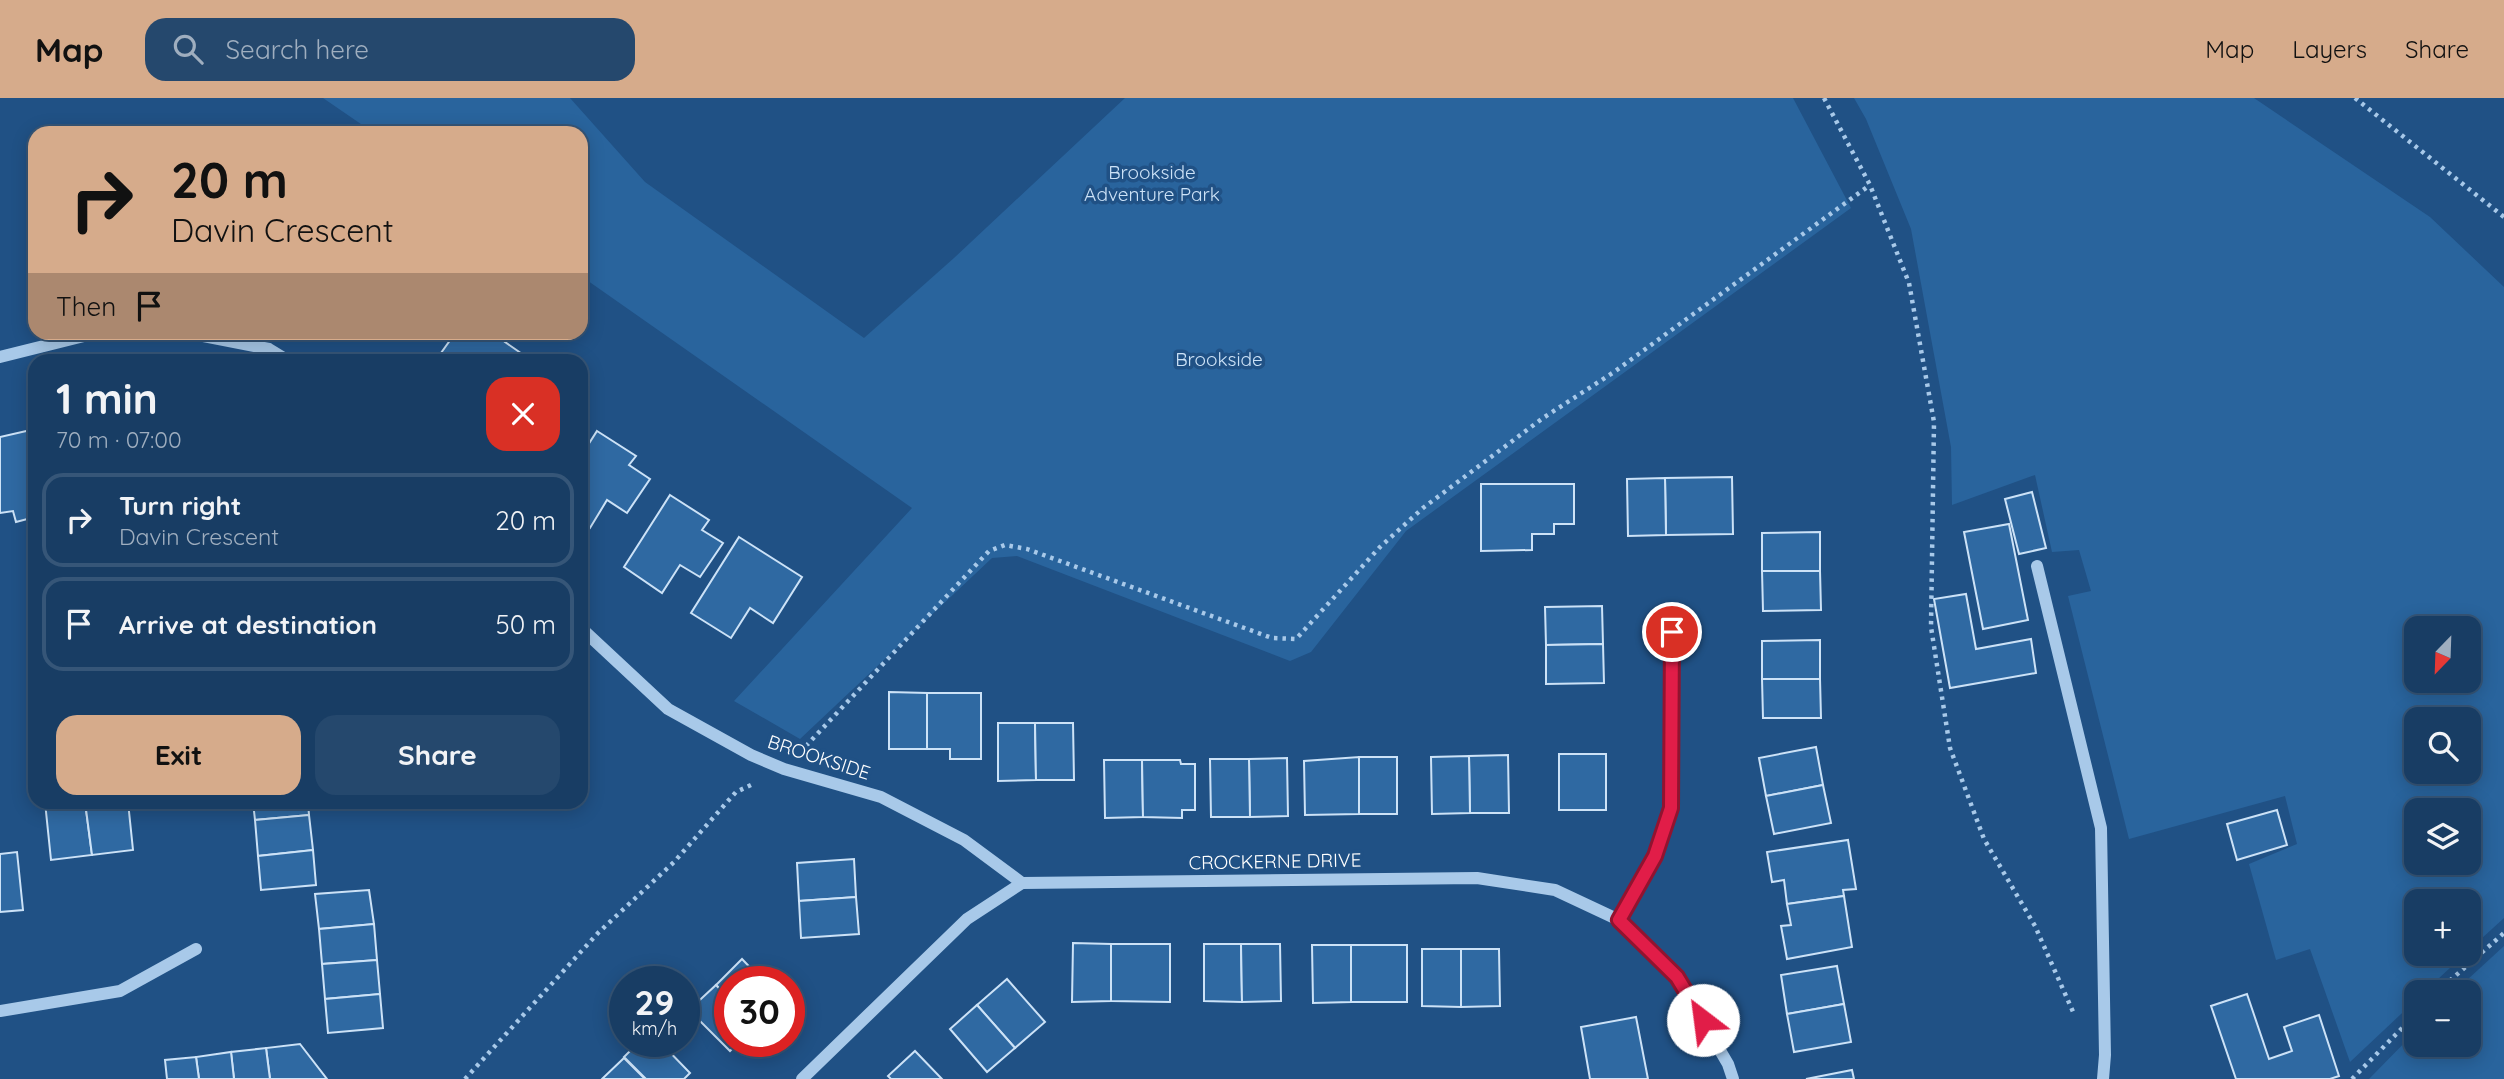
<!DOCTYPE html>
<html lang="en">
<head>
<meta charset="utf-8">
<style>
  :root { --surface:#183d64; --page:#25486d; --text:#f1f3f6; --muted:#9faebf; --line:#365678; --accent:#d6ab8b }
  body { margin:0; font-family:Quicksand,sans-serif; background:var(--page); color:var(--text); height:100vh; display:flex; flex-direction:column; font-size:26px; white-space:nowrap }
  * { box-sizing:border-box; margin:0 }
  p { font-size:23px; color:var(--muted) }
  .icon { flex:none; width:38px; height:38px; fill:none; stroke:currentColor; stroke-width:2; stroke-linecap:round; stroke-linejoin:round }
  .map { position:relative; flex:1; overflow:hidden }
  .sheet { position:absolute; left:28px; top:256px; width:560px; height:455px; display:flex; flex-direction:column; background:var(--surface); border-radius:21px; box-shadow:0 4px 18px #0003,0 0 0 2px var(--line) }
  .sheet>* { flex:none }
  .guide { position:absolute; left:28px; top:28px; width:560px; height:214px; border-radius:21px; box-shadow:0 4px 18px #0003,0 0 0 2px var(--line); background:#d6ab8b; color:#111; overflow:hidden }
  .needle { width:46px; rotate:203deg }
  .fabs { position:absolute; left:2404px; top:518px; display:grid; gap:14px }
  .fabs a { display:grid; place-items:center; width:77px; height:77px; border-radius:14px; background:var(--surface); box-shadow:0 4px 18px #0003,0 0 0 2px var(--line); font-size:35px }
  .speed { position:absolute; left:609px; top:868px; display:flex; gap:14px; font-size:35px; font-weight:700; text-align:center }
  .speed>* { display:grid; place-content:center; width:91px; height:91px; border-radius:50%; background:var(--surface); box-shadow:0 4px 18px #0003,0 0 0 2px var(--line); line-height:1 }
  .speed small { font-size:18px; font-weight:400 }
  .speed .limit { border:10px solid #d22; background:#fff; color:#111 }
  .pin { position:absolute; display:grid; place-items:center; width:60px; height:60px; color:#fff; margin:-30px; border:4px solid #fff; border-radius:50%; box-shadow:0 2px 7px #0007 }
  .me { position:absolute; width:77px; margin:-38px; rotate:330deg; stroke-linejoin:round; filter:drop-shadow(0 0 5px #0008) }
  .turn { display:flex; align-items:center; gap:24px; height:147px; padding:0 28px; font-size:32px }
  .turn .icon { width:91px; height:91px; stroke-width:2.5 }
  .turn b { display:block; font-size:49px; line-height:60px }
  .then { display:flex; align-items:center; height:66px; padding:0 28px; background:#0003; gap:14px; font-size:26px }
  .round { display:grid; place-items:center; flex:none; width:74px; height:74px; border-radius:21px; background:var(--page) }
  .headline { display:flex; align-items:center; justify-content:space-between; height:119px; padding:0 28px }
  h1 { font-size:42px; font-weight:700; line-height:52px }
  .button { display:flex; gap:14px; margin-top:auto; padding:14px 28px }
  .button a { flex:1; height:80px; border-radius:21px; background:var(--accent); color:#111; font-size:28px; font-weight:700; line-height:80px; text-align:center }
  .button a+a { background:var(--page); color:var(--text) }
  ul { padding:0; list-style:none }
  li { display:flex; align-items:center; gap:21px; height:94px; margin:0 14px 10px; padding:0 14px; border:4px solid var(--line); border-radius:21px }
  li div { flex:1 }
  li b { display:block; font-size:26px }
  li em { font-style:normal }
  header { display:flex; align-items:center; gap:42px; box-sizing:border-box; height:98px; padding:0 35px; background:var(--accent); color:#111 }
  header strong { font-size:33px }
  nav { display:flex; gap:38px; margin-inline-start:auto; font-size:24px }
  .search { width:490px; height:63px; background:var(--page); display:flex; align-items:center; gap:18px; box-sizing:border-box; padding:0 24px; border-radius:21px; color:var(--muted); font-size:26px }
  .map>svg:first-child { display:block }
</style>
</head>
<body>
<header>
<strong>Map</strong>
<div class="search"><svg class="icon" aria-label="search" viewBox="0 0 24 24"><circle cx="10" cy="10" r="6"/><path d="M15 15l6 6"/></svg>Search here</div>
<nav><a>Map</a><a>Layers</a><a>Share</a></nav>
</header>
<div class="map">
<svg width="2504" height="981" viewBox="0 0 2504 981">
  <rect width="100%" height="100%" fill="#205185"/>
  <g fill="#29649d" fill-rule="evenodd">
    <path d="M323 0H570L645 84 864 240 954 160 1125 0H1793L1851 110 1406 433 1311 554 1290 563 1017 458 992 460 800 641 734 603 912 410 581 178V35H374Z"/>
    <path d="M1854 0H2254L2430 119 2504 189V820L2469 852V803H2417V856H2465L2424 894H2417V901L2350 964 2310 851 2276 862 2249 766 2297 746 2285 698 2129 741 2068 498 2091 493 2079 452 2052 454 2035 377 1952 407 1951 349 1911 131 1866 21ZM2417 530H2469V583H2417ZM2417 621H2469V674H2417ZM2469 712V765H2417V712Z"/>
    <path d="M2504 848V981H2369L2417 932V947H2469V894H2454Z"/>
  </g>
  <g fill="#2f69a2" stroke="#cce2f7" stroke-width="2">
    <path d="M456 234H512L505 244 525 258 522 262H436Z"/>
    <path d="M35 331V419L16 424 13 413 0 415V339Z"/>
    <path d="M597 333 636 358 629 367 650 381 627 415 607 402 590 430 581 425V358Z"/>
    <path d="M1732 379 1733 436 1666 437 1665 380Z"/>
    <path d="M1665 380 1666 437 1628 438 1627 381Z"/>
    <path d="M1481 386H1574V426H1554V436H1532V452L1481 453Z"/>
    <path d="M2032 394 2046 450 2019 456 2005 401Z"/>
    <path d="M670 397 709 422 702 432 723 445 700 479 680 467 662 495 624 469Z"/>
    <path d="M2009 426 2028 522 1983 531 1964 434Z"/>
    <path d="M1820 434V473H1762V435Z"/>
    <path d="M739 439 802 479 773 525 750 510 731 540 691 515Z"/>
    <path d="M1762 473H1820L1821 512 1763 513Z"/>
    <path d="M1966 496 1976 551 2031 541 2036 575 1950 590 1934 501Z"/>
    <path d="M1602 508 1603 546 1546 547 1545 509Z"/>
    <path d="M1820 542V581H1762V543Z"/>
    <path d="M1603 546 1604 585 1546 586V547Z"/>
    <path d="M1762 581H1820L1821 620H1763Z"/>
    <path d="M889 594 927 595V651H889Z"/>
    <path d="M927 595H981V661H950V651H927Z"/>
    <path d="M998 625H1035L1036 682 998 683Z"/>
    <path d="M1035 625H1073L1074 682H1036Z"/>
    <path d="M1816 649 1823 687 1766 698 1759 660Z"/>
    <rect x="1559" y="656" width="47" height="56"/>
    <path d="M1508 657 1509 715H1470L1469 658Z"/>
    <path d="M1469 658 1470 715 1432 716 1431 659Z"/>
    <rect x="1359" y="659" width="38" height="57"/>
    <path d="M1359 659V716L1305 717 1304 663Z"/>
    <path d="M1287 660 1288 718 1250 719 1249 661Z"/>
    <path d="M1210 661H1249L1250 719H1211Z"/>
    <path d="M1104 662H1142L1143 719 1105 720Z"/>
    <path d="M1142 662H1180L1181 666H1195V712H1182V720L1143 719Z"/>
    <path d="M1823 687 1831 725 1774 736 1766 698Z"/>
    <path d="M45 704H85L92 757 51 762Z"/>
    <path d="M85 704H128L133 752 92 757Z"/>
    <path d="M253 704H308L309 717 255 722Z"/>
    <path d="M2277 712 2287 747 2237 762 2227 726Z"/>
    <path d="M309 717 313 752 258 758 255 722Z"/>
    <path d="M1848 742 1856 791 1843 792 1844 798 1787 806 1784 782 1772 784 1767 754Z"/>
    <path d="M313 752 316 787 261 792 258 758Z"/>
    <path d="M17 754 23 812 0 814V756Z"/>
    <path d="M854 761 856 799 799 803 797 765Z"/>
    <path d="M369 792 374 826 319 831 315 796Z"/>
    <path d="M1844 798 1852 849 1787 861 1781 828 1791 827 1787 806Z"/>
    <path d="M856 799 859 836 801 840 799 803Z"/>
    <path d="M374 826 377 862 322 866 319 831Z"/>
    <path d="M1073 845 1111 846V903L1072 904Z"/>
    <path d="M1111 846H1170V904L1111 903Z"/>
    <path d="M1204 846H1241L1242 904 1204 903Z"/>
    <path d="M1241 846H1280L1281 903 1242 904Z"/>
    <path d="M1312 847H1351V904L1313 905Z"/>
    <rect x="1351" y="847" width="56" height="57"/>
    <path d="M1422 851H1461V909L1422 908Z"/>
    <path d="M1461 851H1499L1500 908 1461 909Z"/>
    <path d="M742 861 764 884H730V902L716 887Z"/>
    <path d="M377 862 380 896 325 901 322 866Z"/>
    <path d="M1837 868 1844 906 1787 916 1781 877Z"/>
    <path d="M1007 881 1045 924 1015 950 977 907Z"/>
    <path d="M716 887 730 902V943H740L730 953 689 912Z"/>
    <path d="M380 896 383 930 328 935 325 901Z"/>
    <path d="M2247 896 2269 961 2292 953 2284 929 2319 917 2339 978 2330 981H2236L2211 908Z"/>
    <path d="M1844 906 1851 944 1794 954 1787 916Z"/>
    <path d="M977 907 1015 950 987 974 950 931Z"/>
    <path d="M1636 919 1648 981H1590L1581 929Z"/>
    <path d="M640 943H659L690 975 684 981H646L624 959Z"/>
    <path d="M300 946 327 981H270L266 950Z"/>
    <path d="M266 950 270 981H234L231 954Z"/>
    <path d="M915 953 942 981H891L888 978Z"/>
    <path d="M231 954 234 981H199L196 959Z"/>
    <path d="M196 959 199 981H167L165 962Z"/>
    <path d="M624 960 645 981H602Z"/>
    <path d="M1852 972 1854 981H1806Z"/>
  </g>
  <g fill="none" stroke-linecap="round" stroke-linejoin="round">
    <g stroke="#a8c9e9" stroke-width="4.5" stroke-dasharray="3.5 5" stroke-linecap="butt">
      <path d="M1824 0 1870 87 1909 185 1934 324 1931 529 1950 650 1984 741 2035 828 2074 916"/>
      <path d="M2355 0 2504 119"/>
      <path d="M806 648 989 453 1005 447 1027 451 1272 540 1296 541 1380 449 1423 410 1543 320 1614 274 1870 87"/>
      <path d="M2437 894 2504 835"/>
      <path d="M465 981 598 835 674 764 736 694 751 687"/>
      <path d="M2352 981 2417 915"/>
    </g>
    <g stroke="#a8c9e9" stroke-width="12">
      <path d="M183 234 269 251 287 262"/>
      <path d="M0 259 84 238 160 234"/>
      <path d="M2037 468 2101 730 2105 957 2103 981"/>
      <path d="M581 530 668 611 751 657 784 671 881 699 964 742 1022 785"/>
      <path d="M1619 822 1655 758 1671 710 1672 512"/>
      <path d="M0 913 120 893 196 851"/>
      <path d="M802 981 967 821 1022 785 1477 780 1555 792 1619 822 1677 879 1728 966 1733 981"/>
    </g>
  </g>
  <g fill="none" stroke-linecap="round" stroke-linejoin="round">
    <defs>
      <path id="route" d="M1672 534 1671 710 1655 758 1619 822 1677 879 1703 922"/>
    </defs>
    <use href="#route" stroke="#92132f" stroke-width="18"/>
    <use href="#route" stroke="#e11d48" stroke-width="12"/>
  </g>
  <g text-anchor="middle" dominant-baseline="central" stroke-width="7" stroke-linejoin="round" paint-order="stroke">
    <g font-size="19" fill="#cce2f7" stroke="#205185">
      <text x="1152" y="74">Brookside<tspan x="1152" dy="22">Adventure Park</tspan></text>
      <text x="1219" y="261">Brookside</text>
    </g>
    <g font-size="19" fill="#fff" stroke="#205185">
      <text transform="translate(819 659) rotate(18)">BROOKSIDE</text>
      <text transform="translate(1275 763) rotate(-1)">CROCKERNE DRIVE</text>
    </g>
  </g>
</svg>
<div class="fabs">
<a><svg class="needle" viewBox="-14 -14 28 28"><path d="M0-13l5 13h-10z" fill="#e53935"/><path d="M0 13l5-13h-10z" fill="#9faebf"/></svg></a>
<a><svg class="icon" aria-label="search" viewBox="0 0 24 24"><circle cx="10" cy="10" r="6"/><path d="M15 15l6 6"/></svg></a>
<a><svg class="icon" aria-label="layers" viewBox="0 0 24 24"><path d="M12 4l9 5-9 5-9-5zM3 14l9 5 9-5"/></svg></a>
<a>+</a>
<a>−</a>
</div>
<div class="speed"><div>29<small>km/h</small></div><div class="limit">30</div></div>
<div class="pin" style="left:1672px;top:534px;background:#d93025"><svg class="icon" aria-label="arrive" viewBox="0 0 24 24"><path d="M6 21V4h12l-3 4 3 4H6"/></svg></div>
<svg class="me" style="left:1703px;top:922px" viewBox="-20 -20 40 40"><circle r="19" fill="#fff"/><path d="M0-13L10 11 0 6-10 11z" fill="#e11d48"/></svg>
<div class="guide">
<div class="turn"><svg class="icon" aria-label="right" viewBox="0 0 24 24"><path d="M7 20v-9h11M14 6l5 5-5 5"/></svg><div><b>20 m</b>Davin Crescent</div></div>
<div class="then">Then<svg class="icon" aria-label="arrive" viewBox="0 0 24 24"><path d="M6 21V4h12l-3 4 3 4H6"/></svg></div>
</div>
<section class="sheet">
<div class="headline"><div><h1>1 min</h1><p>70 m · 07:00</p></div><a class="round" style="background:#d93025;color:#fff"><svg class="icon" aria-label="close" viewBox="0 0 24 24"><path d="M6 6l12 12M18 6L6 18"/></svg></a></div>
<ul>
<li><svg class="icon" aria-label="right" viewBox="0 0 24 24"><path d="M7 20v-9h11M14 6l5 5-5 5"/></svg><div><b>Turn right</b><p>Davin Crescent</p></div><em>20 m</em></li>
<li><svg class="icon" aria-label="arrive" viewBox="0 0 24 24"><path d="M6 21V4h12l-3 4 3 4H6"/></svg><div><b>Arrive at destination</b></div><em>50 m</em></li>
</ul>
<div class="button"><a>Exit</a><a>Share</a></div>
</section>
</div>
</body>
</html>
